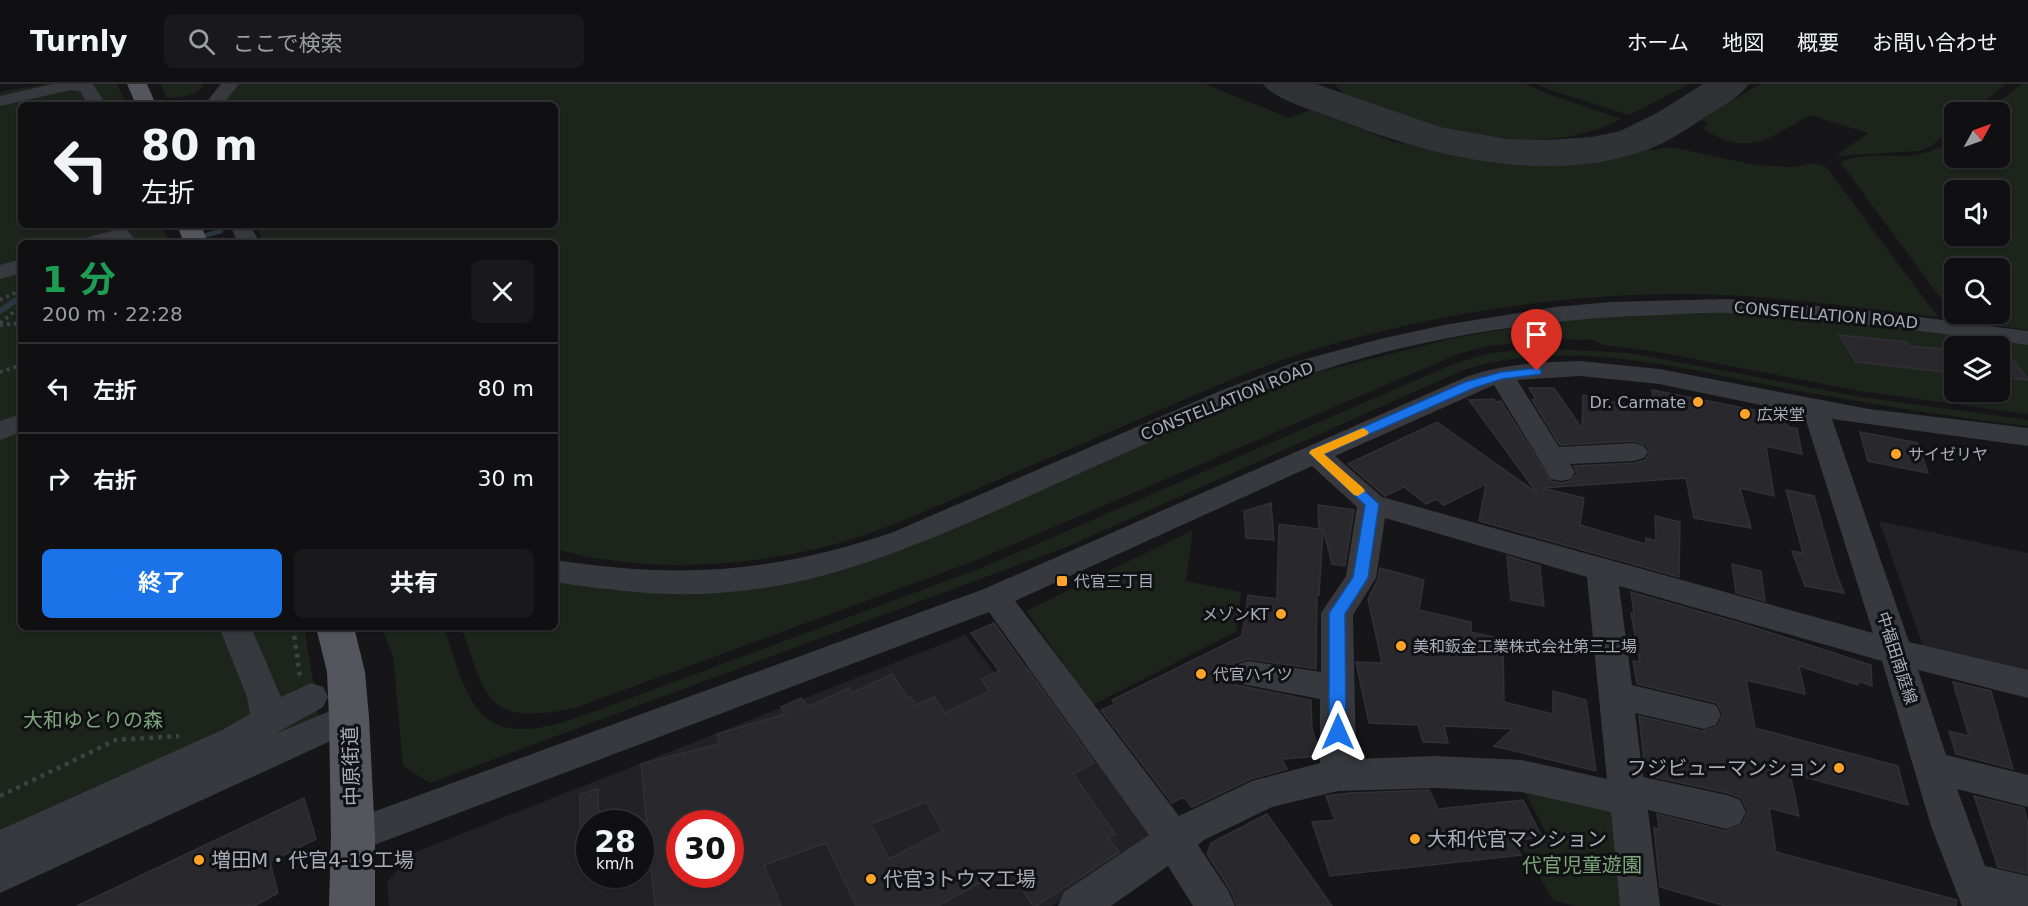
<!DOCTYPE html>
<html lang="ja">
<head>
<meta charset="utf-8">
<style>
  :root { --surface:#101013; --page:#19191c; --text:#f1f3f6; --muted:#9c9da0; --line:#303033; --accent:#1a73e8 }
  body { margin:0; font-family:"DejaVu Sans","Noto Sans JP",sans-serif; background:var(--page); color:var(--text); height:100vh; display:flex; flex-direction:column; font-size:22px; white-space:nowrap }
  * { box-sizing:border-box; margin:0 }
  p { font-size:20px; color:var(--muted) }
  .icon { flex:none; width:33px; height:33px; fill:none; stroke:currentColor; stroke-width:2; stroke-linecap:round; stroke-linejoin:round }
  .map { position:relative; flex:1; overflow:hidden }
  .drawer { position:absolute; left:18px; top:156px; width:540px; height:390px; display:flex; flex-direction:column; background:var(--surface); border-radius:9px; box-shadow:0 2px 4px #0004,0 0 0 2px var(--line) }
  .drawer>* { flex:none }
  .guide { position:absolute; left:18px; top:18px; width:540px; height:126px; border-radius:9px; box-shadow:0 2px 4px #0004,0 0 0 2px var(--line); background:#101013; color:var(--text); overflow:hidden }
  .needle { width:39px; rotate:50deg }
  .fabs { position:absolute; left:1944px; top:18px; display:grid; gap:12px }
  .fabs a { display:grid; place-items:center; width:66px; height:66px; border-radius:9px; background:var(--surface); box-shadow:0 2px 4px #0004,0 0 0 2px var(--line); font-size:30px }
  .speed { position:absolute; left:576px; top:726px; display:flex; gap:12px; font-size:30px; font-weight:700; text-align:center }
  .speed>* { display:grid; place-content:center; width:78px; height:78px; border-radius:50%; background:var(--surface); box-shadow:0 2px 4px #0004,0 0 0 2px var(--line); line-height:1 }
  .speed small { font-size:15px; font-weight:400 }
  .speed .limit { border:9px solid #d22; background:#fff; color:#111 }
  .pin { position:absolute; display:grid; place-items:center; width:51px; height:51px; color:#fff; margin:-62px -26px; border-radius:50% 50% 50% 0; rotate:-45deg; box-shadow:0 0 6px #0007 }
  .pin .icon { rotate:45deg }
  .me { position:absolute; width:66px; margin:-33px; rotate:0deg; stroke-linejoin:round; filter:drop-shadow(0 0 4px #0008) }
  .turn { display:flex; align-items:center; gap:21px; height:126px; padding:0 24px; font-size:27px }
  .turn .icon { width:78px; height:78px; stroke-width:2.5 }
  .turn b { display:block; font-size:42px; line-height:51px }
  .round { display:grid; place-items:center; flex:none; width:63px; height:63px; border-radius:9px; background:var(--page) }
  .head { display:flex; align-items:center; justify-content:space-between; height:102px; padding:0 24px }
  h1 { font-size:36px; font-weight:700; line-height:45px; color:#1e9e55 }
  .button { display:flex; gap:12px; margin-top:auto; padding:12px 24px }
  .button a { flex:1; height:69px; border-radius:9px; background:var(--accent); color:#fff; font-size:24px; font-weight:700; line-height:69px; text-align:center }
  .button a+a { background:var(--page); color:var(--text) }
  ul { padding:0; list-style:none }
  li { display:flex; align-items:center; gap:18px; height:90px; padding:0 24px; border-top:2px solid var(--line) }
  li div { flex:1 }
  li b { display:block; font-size:22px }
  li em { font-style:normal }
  header { display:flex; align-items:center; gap:36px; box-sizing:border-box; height:84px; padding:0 30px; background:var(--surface); border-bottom:2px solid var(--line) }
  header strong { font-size:28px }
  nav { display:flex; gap:33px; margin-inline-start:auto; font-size:21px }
  .search { width:420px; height:54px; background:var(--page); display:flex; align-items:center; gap:15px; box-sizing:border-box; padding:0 21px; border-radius:9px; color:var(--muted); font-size:22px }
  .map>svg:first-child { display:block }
</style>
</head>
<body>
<header>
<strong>Turnly</strong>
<div class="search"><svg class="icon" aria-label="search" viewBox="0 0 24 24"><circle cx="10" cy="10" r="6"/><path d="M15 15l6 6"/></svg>ここで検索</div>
<nav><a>ホーム</a><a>地図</a><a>概要</a><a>お問い合わせ</a></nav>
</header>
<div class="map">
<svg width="2028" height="822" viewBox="0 0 2028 822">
  <rect width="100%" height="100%" fill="#161619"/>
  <g fill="#222226" fill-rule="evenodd">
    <path d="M1879 437 2028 469V590L1924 565Z"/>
    <path d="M965 551 999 594 1033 579 1156 751 1052 822H389L387 798 411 770ZM590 740H640V790H590ZM680 740H730V790H680Z"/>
  </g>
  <g fill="#1c241c" fill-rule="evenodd">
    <path d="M48 0H117L127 21H21V141H162L169 159H21V543H304L320 638 0 779V8Z"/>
    <path d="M161 0H204C196 14 182 12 167 14Z"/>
    <path d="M236 0H1205L1289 34 1311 26 1391 57 1463 73 1545 78 1602 72 1642 62 1652 66 1671 63 1755 81 1793 83 1813 79 1826 83 1938 233C1856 223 1772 211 1688 210 1569 209 1448 228 1333 260 1275 276 1220 300 1165 324 1108 349 1051 373 993 398 934 423 875 452 812 466 730 484 636 488 555 465V159H265L255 141H555V21H219Z"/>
    <path d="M1335 0H1526L1546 9 1621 35C1551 72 1452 55 1381 27 1364 21 1346 16 1335 0Z"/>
    <path d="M1537 0H1690L1629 31 1553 7Z"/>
    <path d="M1760 0H2006L1972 28H1954V43L1930 63 1919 67 1836 72 1868 49 1810 31C1772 53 1747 74 1704 45L1708 38 1700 36Z"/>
    <path d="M2021 0H2028V246L1957 236 1840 78C1878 62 1914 86 1954 54V74H2000V28H1987ZM1954 106H2000V152H1954ZM1954 184H2000V230H1954Z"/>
    <path d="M1699 228 1778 230 1789 236 1820 239 1823 234 2028 260V330L1860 307 1658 268 1604 261 1592 256 1531 254 1525 258 1488 262 1458 270 977 476 575 624C487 642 487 617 461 543H555V497L612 506 673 509 797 497 1310 290 1450 255 1516 243 1587 234ZM1954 262H2000V308H1954Z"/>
    <path d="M1533 264 1630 269 1861 313 2028 336V342C1949 333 1871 320 1794 306 1687 286 1567 251 1461 287L1069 462 430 699 403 682 393 571 381 543H444C453 568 459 597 474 620 504 667 569 636 609 622L981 484 1451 281 1486 270Z"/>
    <path d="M1193 446 1186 497 1241 508 1237 547 1093 621 1026 527Z"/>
    <path d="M1523 704 1601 719 1617 731 1626 822H1574L1553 816 1520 760 1549 755Z"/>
  </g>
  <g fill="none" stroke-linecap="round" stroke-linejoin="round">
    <path stroke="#2b373e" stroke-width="4.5" d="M178 159 221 147"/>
    <path stroke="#2b373e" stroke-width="6" d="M0 227 21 213"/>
    <path fill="#303236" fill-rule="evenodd" d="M1263 0H1316L1440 43 1507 55 1546 56 1592 53 1620 47 1657 29 1703 0H1749C1738 15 1718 25 1702 35 1684 47 1666 59 1646 66 1548 102 1429 72 1336 35 1316 27 1275 16 1263 0Z"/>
  </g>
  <g fill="#29292d" stroke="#303035" stroke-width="1.5" fill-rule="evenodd">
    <path d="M1839 251 1907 258 1909 262 1954 266V289L1856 278Z"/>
    <path d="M2000 260 2028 295V296L2000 293Z"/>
    <path d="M1529 304H1554L1582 345 1583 311 1654 327 1652 306 1769 329 1771 336 1787 339 1788 343 1797 345 1802 370 1766 362 1774 412 1740 404 1751 444 1694 434 1686 394 1542 404 1584 414 1580 441 1645 460 1646 454 1656 457 1655 432 1680 438 1679 493 1479 437 1486 400 1444 421 1436 415 1426 420 1404 403 1385 412 1348 380 1437 338 1537 409 1469 316 1494 315 1496 318 1501 317 1551 397 1561 399 1571 397 1577 389 1574 382 1635 379 1645 376 1650 369 1646 361 1634 357 1560 361 1532 316 1536 315Z"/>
    <path d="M1860 348 1918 359 1928 389 1868 377Z"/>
    <path d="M1786 406 1814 412 1836 489 1844 509 1805 502 1792 467 1803 469Z"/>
    <path d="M1271 419 1274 456 1246 454 1244 427Z"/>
    <path d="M1318 421 1354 426 1345 482 1332 480 1323 445H1320L1323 446 1319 511 1317 510 1316 585 1248 575 1235 579 1229 589 1236 601 1311 616 1312 645 1318 663V672L1282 675 1287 685 1251 695 1192 723 1184 713 1172 719 1101 626 1115 620 1112 616 1242 552 1248 511 1277 515 1279 440 1319 445Z"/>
    <path d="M1507 472 1540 482 1544 522 1511 516Z"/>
    <path d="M1732 480 1761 487 1765 517 1736 509Z"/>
    <path d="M1380 484 1424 496 1419 526 1471 538V548L1503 555 1504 618 1553 630V607L1586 616 1596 687 1494 662 1513 645 1444 642 1448 659 1423 658 1418 641 1369 639 1356 578 1382 579 1368 515 1378 495Z"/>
    <path d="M1631 508 1750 542 1871 581 1872 602 1858 597V601L1799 582 1805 610 1746 596 1755 644 1898 682 1908 721 1790 689 1799 732 1769 724 1776 768 1957 816 1956 822H1726L1660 803 1654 744 1659 745 1657 730 1726 747 1742 741 1748 727 1741 714 1728 709 1653 693 1651 677 1644 676 1639 632 1703 647 1718 642 1723 630 1717 619 1637 600 1633 577 1640 578 1631 529 1634 530Z"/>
    <path d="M994 539 1094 679 1073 690 1115 750 1108 754 1119 768 1036 822H1033L1008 783 938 822H856L826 759 764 781 781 822H655L641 680 719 660 717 650 785 630 781 623 801 614 807 623 849 604 852 609 892 590 908 614 910 613 916 621 934 613 945 629 990 607 981 595 999 587 971 549ZM926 718 943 747 889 775 871 740ZM680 740H730L740 790H680Z"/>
    <path d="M1953 598 1991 607 2013 685 1956 670 1949 647 1969 652Z"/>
    <path d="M598 705 599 740H590V743L580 745V710Z"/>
    <path d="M1429 706 1438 725 1523 716 1542 753 1514 757 1521 771 1330 792 1312 738 1335 736 1326 712 1350 709Z"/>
    <path d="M1974 712 2024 724 2028 740V790L1998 783Z"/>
    <path d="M304 714 316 755 270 778 278 809 254 822H77Z"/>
    <path d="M1267 730 1332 822H1237L1231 807 1207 770 1211 759Z"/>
  </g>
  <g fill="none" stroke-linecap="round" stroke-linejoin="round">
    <g stroke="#3d4045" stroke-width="4" stroke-dasharray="3 4" stroke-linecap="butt">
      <path d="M0 216 21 206"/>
      <path d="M0 239 21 222"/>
      <path d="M0 241 21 239"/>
      <path d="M0 288 21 281"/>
    </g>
    <g stroke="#3d4045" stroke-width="4.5" stroke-dasharray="4 5" stroke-linecap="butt">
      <path d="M293 543 300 593"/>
      <path d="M0 712 116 656 179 652"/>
    </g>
    <g fill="#37393e" fill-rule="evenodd">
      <path d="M53 0H93L106 21H88L80 7 71 6 0 22V12Z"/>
      <path d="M221 0H239L222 21H204Z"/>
      <path d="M230 141H250L260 159H238Z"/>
      <path d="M119 145 127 146 138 159H82L85 154Z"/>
      <path d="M21 175V189L0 195V181Z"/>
      <path d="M1727 215 1857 225 2028 247V261C1929 248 1831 235 1731 229 1708 228 1685 230 1662 231 1546 234 1427 252 1316 288 1267 303 1221 326 1174 347 1118 372 1062 397 1007 422 917 461 829 500 730 508 671 514 613 507 555 498V476C681 495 770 489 891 449L1220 307 1295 278 1380 255 1444 241 1555 223 1611 218Z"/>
      <path d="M1580 277 1659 285 1869 325 2028 344V362L1832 335 1909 558 2028 586V614L1918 586 1946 671 2028 691V723L1957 705 1985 782 2028 792V822H1962L1931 742 1882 577 1619 502 1632 601 1716 621 1721 631 1716 641 1704 645 1635 629 1643 693 1727 711 1740 716 1746 728 1740 740 1727 745 1648 726 1660 822H1620L1611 728 1522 708 1436 704 1338 707 1272 723 1204 756 1198 761 1229 808 1235 822H1193L1168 782 1111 822H1058L1064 808 1149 751 989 528 353 769 340 764 334 752 340 740 984 505 1466 293C1503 280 1541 278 1580 277ZM1580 292 1659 300 1804 330 1873 549 1382 413 1335 372 1494 301 1551 395 1561 397 1571 395 1575 388 1570 380 1634 377 1644 374 1648 368 1644 362 1634 359 1559 363 1517 296ZM1312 382 1357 423 1346 492 1321 529V588L1248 577 1236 581 1231 590 1236 599 1320 615V679L1252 697 1179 732 1015 517ZM1385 434 1587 493 1607 695 1522 676 1436 672 1356 675 1353 531 1376 494Z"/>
      <path d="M21 330V348L0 356V337Z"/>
      <path d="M219 543H251L281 613 311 599 323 603 328 613 323 623 275 650 349 619 361 623 366 633 361 643 0 809V746L224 645 250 630 247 613Z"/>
    </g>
    <g fill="#53565d" fill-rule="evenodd">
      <path d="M127 0H147L156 21H136Z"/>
      <path d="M177 141H201L208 159H184Z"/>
      <path d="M316 543H354L365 588 369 633 375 752V822H329L331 752 329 633 327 588Z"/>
    </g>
  </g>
  <path fill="#1a73e8" stroke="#114b97" stroke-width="1.5" d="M1537 284 1541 285V290L1502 295 1474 304 1324 370 1379 420 1368 494 1345 530 1346 648 1343 653 1338 655 1332 653 1329 648V529L1353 493 1365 421 1309 369 1311 366 1465 298 1501 288Z"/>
  <path fill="#f59e0b" d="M1363 344 1369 348 1367 351 1324 370 1363 404 1365 407 1358 412 1354 411 1309 369 1311 366Z"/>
  <g fill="#ffa428" stroke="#111114" stroke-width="2">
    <circle cx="1698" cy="318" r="6"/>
    <circle cx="1745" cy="330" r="6"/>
    <circle cx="1896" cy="370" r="6"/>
    <rect x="1056" y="491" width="12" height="12" rx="3"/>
    <circle cx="1281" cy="530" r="6"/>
    <circle cx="1401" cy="562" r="6"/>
    <circle cx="1201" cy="590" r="6"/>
    <circle cx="1839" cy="684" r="6"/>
    <circle cx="1415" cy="755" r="6"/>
    <circle cx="199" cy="776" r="6"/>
    <circle cx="871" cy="795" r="6"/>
  </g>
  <g text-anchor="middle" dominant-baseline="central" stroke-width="6" stroke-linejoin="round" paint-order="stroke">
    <g font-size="16" fill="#a7aeba" stroke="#111114">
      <text transform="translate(1826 231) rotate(5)">CONSTELLATION ROAD</text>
      <text transform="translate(1227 317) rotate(-22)">CONSTELLATION ROAD</text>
      <text transform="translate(1897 574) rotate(72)">中福田南庭線</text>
    </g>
    <g font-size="16" fill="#a7aeba" stroke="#111114" text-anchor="start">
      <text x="1686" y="318" text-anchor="end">Dr. Carmate</text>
      <text x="1757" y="330">広栄堂</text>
      <text x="1908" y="370">サイゼリヤ</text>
      <text x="1074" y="497">代官三丁目</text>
      <text x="1269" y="530" text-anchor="end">メゾンKT</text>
      <text x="1413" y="562">美和鈑金工業株式会社第三工場</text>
      <text x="1213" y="590">代官ハイツ</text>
    </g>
    <g font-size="20" fill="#7da67c" stroke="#111114">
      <text x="93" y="636">大和ゆとりの森</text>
      <text x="1582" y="781">代官児童遊園</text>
    </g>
    <g font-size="20" fill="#a7aeba" stroke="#111114">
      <text transform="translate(351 682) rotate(-92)">中原街道</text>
    </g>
    <g font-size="20" fill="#a7aeba" stroke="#111114" text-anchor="start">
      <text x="1827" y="684" text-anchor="end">フジビューマンション</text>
      <text x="1427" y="755">大和代官マンション</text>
      <text x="211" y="776">増田M・代官4-19工場</text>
      <text x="883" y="795">代官3トウマ工場</text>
    </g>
  </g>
</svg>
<div class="fabs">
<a><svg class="needle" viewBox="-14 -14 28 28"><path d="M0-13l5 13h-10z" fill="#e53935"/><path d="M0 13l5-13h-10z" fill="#9c9da0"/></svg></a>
<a><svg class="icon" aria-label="sound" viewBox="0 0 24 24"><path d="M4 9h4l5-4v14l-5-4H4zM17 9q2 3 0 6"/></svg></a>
<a><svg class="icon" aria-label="search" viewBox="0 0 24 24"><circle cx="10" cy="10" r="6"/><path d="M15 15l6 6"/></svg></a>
<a><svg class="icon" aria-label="layers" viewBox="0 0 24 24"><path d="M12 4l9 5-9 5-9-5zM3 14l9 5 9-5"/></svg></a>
</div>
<div class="speed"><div>28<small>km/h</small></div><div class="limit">30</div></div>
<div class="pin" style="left:1537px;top:287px;background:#d93025"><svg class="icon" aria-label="arrive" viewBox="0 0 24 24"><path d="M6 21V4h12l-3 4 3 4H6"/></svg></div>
<svg class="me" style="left:1338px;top:648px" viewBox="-20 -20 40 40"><path d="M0-17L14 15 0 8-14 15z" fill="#1a73e8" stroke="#fff" stroke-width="4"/></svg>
<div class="guide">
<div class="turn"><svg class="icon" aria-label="left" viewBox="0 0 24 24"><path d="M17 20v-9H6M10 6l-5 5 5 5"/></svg><div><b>80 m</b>左折</div></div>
</div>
<section class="drawer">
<div class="head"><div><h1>1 分</h1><p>200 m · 22:28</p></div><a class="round"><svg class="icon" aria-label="close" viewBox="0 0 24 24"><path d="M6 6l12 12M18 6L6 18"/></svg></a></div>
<ul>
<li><svg class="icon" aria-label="left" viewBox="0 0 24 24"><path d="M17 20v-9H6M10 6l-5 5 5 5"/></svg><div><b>左折</b></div><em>80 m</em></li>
<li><svg class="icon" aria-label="right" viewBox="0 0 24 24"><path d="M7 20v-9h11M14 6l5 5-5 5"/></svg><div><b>右折</b></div><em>30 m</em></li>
</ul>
<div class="button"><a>終了</a><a>共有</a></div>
</section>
</div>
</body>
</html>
